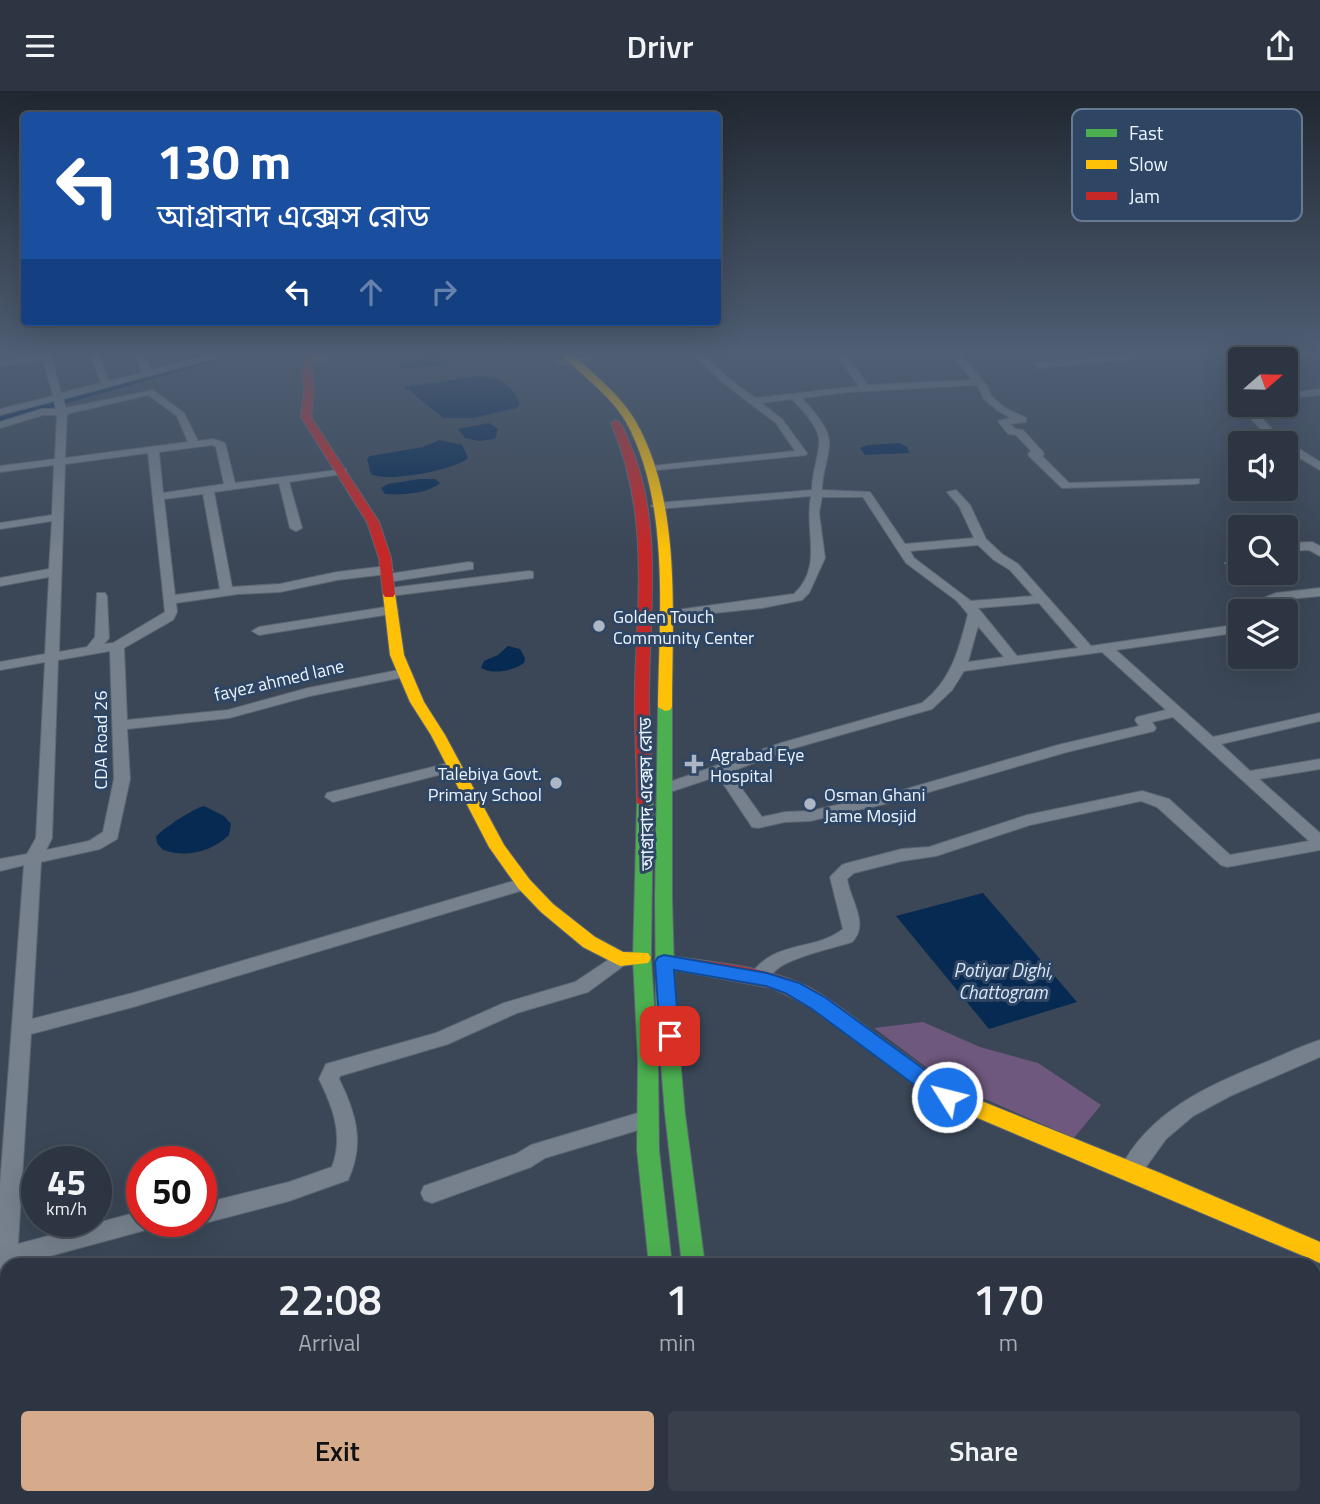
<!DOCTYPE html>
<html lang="en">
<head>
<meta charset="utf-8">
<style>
  :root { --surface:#2c3541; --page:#38404c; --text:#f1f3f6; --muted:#a6abb1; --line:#48505a; --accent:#d6ab8b }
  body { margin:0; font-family:"Titillium Web","Noto Sans Bengali",sans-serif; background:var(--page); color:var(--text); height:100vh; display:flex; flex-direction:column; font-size:26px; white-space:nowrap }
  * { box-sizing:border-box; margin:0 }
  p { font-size:23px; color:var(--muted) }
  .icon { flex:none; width:38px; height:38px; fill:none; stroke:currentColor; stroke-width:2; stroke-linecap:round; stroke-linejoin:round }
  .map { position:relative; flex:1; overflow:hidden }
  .side { position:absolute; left:0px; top:1167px; width:1321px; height:247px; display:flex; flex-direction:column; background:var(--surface); border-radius:21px 21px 0 0; box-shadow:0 7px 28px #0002,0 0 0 2px var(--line) }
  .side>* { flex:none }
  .top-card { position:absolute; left:21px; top:21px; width:700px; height:214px; border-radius:7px; box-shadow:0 7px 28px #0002,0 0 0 2px var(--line); background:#1a4fa0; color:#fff; overflow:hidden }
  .needle { width:46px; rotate:70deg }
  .buttons { position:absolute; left:1228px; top:256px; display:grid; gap:14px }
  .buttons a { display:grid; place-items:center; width:70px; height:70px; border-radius:7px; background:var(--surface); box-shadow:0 7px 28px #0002,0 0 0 2px var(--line); font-size:35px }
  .speed { position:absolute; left:21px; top:1055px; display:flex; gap:14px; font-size:35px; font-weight:700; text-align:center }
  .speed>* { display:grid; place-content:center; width:91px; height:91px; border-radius:50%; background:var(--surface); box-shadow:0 7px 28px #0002,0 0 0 2px var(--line); line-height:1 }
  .speed small { font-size:18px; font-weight:400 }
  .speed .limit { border:10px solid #d22; background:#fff; color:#111 }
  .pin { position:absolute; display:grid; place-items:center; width:60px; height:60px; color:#fff; margin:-30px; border-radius:14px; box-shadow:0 4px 10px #0006 }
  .me { position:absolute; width:77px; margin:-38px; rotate:306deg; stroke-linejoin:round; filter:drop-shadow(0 0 5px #0008) }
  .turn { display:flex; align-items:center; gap:24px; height:147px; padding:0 21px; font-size:32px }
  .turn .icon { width:91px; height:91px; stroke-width:2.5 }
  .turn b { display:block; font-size:49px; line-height:60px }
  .lanes { display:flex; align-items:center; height:66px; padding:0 21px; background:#0003; justify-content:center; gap:35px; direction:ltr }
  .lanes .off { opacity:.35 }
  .eta { display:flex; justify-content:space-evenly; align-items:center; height:119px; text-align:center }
  .eta b { font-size:42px; font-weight:600; line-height:49px }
  .cta { display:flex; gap:14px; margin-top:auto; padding:14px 21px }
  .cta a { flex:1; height:80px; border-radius:7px; background:var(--accent); color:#111; font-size:28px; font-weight:600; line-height:80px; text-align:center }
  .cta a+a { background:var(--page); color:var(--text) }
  header { display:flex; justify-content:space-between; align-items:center; height:91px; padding:0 21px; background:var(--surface); font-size:32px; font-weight:600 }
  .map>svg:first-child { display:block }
</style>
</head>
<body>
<header><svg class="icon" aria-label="menu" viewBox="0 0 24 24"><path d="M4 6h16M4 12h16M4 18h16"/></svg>Drivr<svg class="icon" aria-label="share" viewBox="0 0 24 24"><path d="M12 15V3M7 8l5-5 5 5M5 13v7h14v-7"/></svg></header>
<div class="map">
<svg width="1320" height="1413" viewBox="0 0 1320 1413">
  <rect width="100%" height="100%" fill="#3b4757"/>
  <path fill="#6f587e" d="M923 931 980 956 1038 972 1101 1014 1074 1047 946 991 874 937Z"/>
  <g fill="#062a52">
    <path d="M439 264 448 267 449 273 405 278 398 272 400 268Z"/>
    <path d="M475 285C498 285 509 291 520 312L517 317 473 327H443L405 296Z"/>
    <path d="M489 332 498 338 495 348 479 350 465 347 458 338Z"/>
    <path d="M440 349 462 354 468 367C456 379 386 392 371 383L367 368 370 365 423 356Z"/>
    <path d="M900 352 907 356 909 362 865 364 860 357 868 354Z"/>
    <path d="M419 388H435L440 392C428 403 401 404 385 403L381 397 388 393Z"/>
    <path d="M508 555 520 558 525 567 524 572C512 580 494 584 481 577L484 570 498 564Z"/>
    <path d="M204 715 224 725 231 733 229 744C211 761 187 767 163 759L157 752 156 746C160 739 196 716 204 715Z"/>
    <path d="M983 802 1077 911 989 938 896 825Z"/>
  </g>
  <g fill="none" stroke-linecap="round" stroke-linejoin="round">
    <g fill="#062a52" fill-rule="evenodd">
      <path d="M234 261H248L0 331V325Z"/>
      <path d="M7 1389V1407H16L7 1413H0V1391Z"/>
    </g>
    <defs>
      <g id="street">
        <path d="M41 261H50L61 302 101 292 89 261H98L109 290 142 282 135 261H144L151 279 221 261H237L63 308 66 317 153 299 184 322 198 350 213 348 225 352 235 392 346 378V382L342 383 289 391 302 437 296 440 290 437 279 392 214 401 232 496 280 493 337 481 387 475 393 479 387 483 337 489 280 501 238 503 176 512 177 521 173 529 124 557 127 629 228 619 308 597 404 578 411 582 409 585 310 605 229 627 127 638 130 688 117 748 100 758 41 771 32 928 133 902 524 787 530 789 533 793 530 797 133 916 31 943 18 1153 142 1120V1130H153L150 1137 142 1140 17 1174H7V1264L0 1267V1094L24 774 0 780V768L27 763 36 747 45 571 0 579V571L45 563 49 486 0 495V487L49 478 52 430 0 438V432L52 424 54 374 0 381V375L55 368 57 324H43L0 337V331L42 318H56L54 310 0 324V318L53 305 43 269 0 275V269L41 264ZM148 304 177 325 188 351 65 367 67 323ZM212 354 216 356 224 393 163 402 159 361ZM148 362 165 521 113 552 104 553 109 547 107 505 105 502H97L95 546 87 556 59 561 65 373ZM203 403 220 498 175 504 164 408ZM110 560 114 688 103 741 89 750 46 759 52 747 58 569Z"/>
        <path d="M602 261H624L561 274 557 271Z"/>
        <path d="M692 261H701L728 287 755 307 859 295 835 261H844L868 294 972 289 950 261H959L988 296 991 305 1004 316 1026 327V331L1010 333 1015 338 1023 339 1043 361 1044 363 1042 365 1069 392 1199 388V392L1195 393 1062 397 1029 365 1028 363 1031 360 1016 344 1008 343 998 330 1011 327 998 320 984 308 977 294 848 301 802 307C812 319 831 337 829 355 828 370 822 382 822 399L870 401 905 453 974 447 959 415 947 401 956 399 970 414 986 448 1002 463 1018 473 1091 555 1241 533V541L1116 559 1213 646 1320 622V630L1221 653 1250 680 1320 668V678L1259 688 1320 742V759L1227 776 1221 774 1157 716 1141 710 1030 734 936 765 902 770 854 782 847 788C850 809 870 833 852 851 830 858 804 863 783 874 770 880 768 897 751 892L749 887C771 848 815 861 843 838L830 786 842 774 848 772 902 758 929 756 1027 724 1142 700 1169 708 1230 764 1309 750 1173 626 1152 631 1156 637 1154 640 1067 661 898 710 810 730 785 731 758 737 752 736 718 685 673 700H661L659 697 661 694 781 652 922 612C952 589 959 558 968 523L957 510 906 472 863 406H822L819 422 825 467 809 502 802 509 762 517 657 528 656 525 662 521 794 503C824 475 804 440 811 405L657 418 651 415 657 412 812 399C812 383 817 371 819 355 822 338 803 320 792 308L761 312 782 328 807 362 806 364 647 380V376L651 375 795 360 776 332 722 291ZM978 454 994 469 1010 479 1033 505 971 510 914 467 910 460ZM1039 512 1078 557 1017 565 978 517ZM978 535 1004 566 968 571ZM1102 561 1166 619 1137 626 1135 629 1139 635 1058 654 896 701 810 720 785 721 762 726 730 681 791 658 932 618 952 599 964 580Z"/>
        <path d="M1153 261 1157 262V266L1039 277 1035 274 1039 271Z"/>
        <path d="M1320 298V304L1286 308V302Z"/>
        <path d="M1241 310V313H1248L1285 351 1290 352 1320 371V379L1286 359V352H1274L1239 315 1237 313Z"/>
        <path d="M1312 451 1320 455V465L1309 459 1286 460V452Z"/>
        <path d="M1241 467V475L1231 476 1225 472Z"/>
        <path d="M469 471 473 472V478L388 491 382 487 388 483Z"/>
        <path d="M529 480 533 481V487L390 505 384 501 390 497Z"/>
        <path d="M1320 497V505L1279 509 1271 513 1269 520H1256L1261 508 1276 502Z"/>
        <path d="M392 515 398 519 397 522 259 544 252 540 259 536Z"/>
        <path d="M453 671 461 676 458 679 333 711 325 706 327 702Z"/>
        <path d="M620 861 626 863 629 868 626 873 588 901 517 922 448 953 340 985 339 988C356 1022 365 1053 348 1089L289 1110 201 1133 195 1130H201V1113L289 1091 332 1076C344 1045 333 1016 319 988L326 973 436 942 504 912 575 891Z"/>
        <path d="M1320 949V966L1230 1005 1193 1025 1166 1048 1138 1087 1130 1089 1122 1087 1119 1080C1148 1021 1207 995 1264 972 1283 964 1301 955 1320 949Z"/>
        <path d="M648 1019 655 1022 658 1028 655 1034 545 1067 531 1076 432 1112 424 1109 421 1102 424 1095 516 1063 531 1054Z"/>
        <path d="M156 1130H192L189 1137 169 1146 161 1143Z"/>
        <path d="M1320 1197V1221L1314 1223V1199Z"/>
        <path d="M110 1407H142L140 1413H108Z"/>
        <path d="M166 1407H205L203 1413H164Z"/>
        <rect x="245" y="1407" width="26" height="6"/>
      </g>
      <g id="fast">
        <path d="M340 261H368L309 271 305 268Z"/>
        <path d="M665 612 672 616V808L675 910 685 1023 705 1174H682L665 1023 656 910 655 808 658 616Z"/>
        <path d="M645 707 653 712 651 867 658 971 659 1059 672 1174H649L637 1059 638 971 633 867 637 712Z"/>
        <path d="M702 1407H728L729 1413H703Z"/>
      </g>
      <g id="slow">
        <path d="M560 261H570C593 283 620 303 636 331 682 412 672 526 672 616L670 619 665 620 658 616C659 527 671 412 626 331 610 303 581 285 560 261Z"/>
        <path d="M389 499 395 503 404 564 424 611 445 644 504 754 530 789 553 813 595 846 623 861 648 862 651 867 648 872 620 875 583 856 541 821 518 797 489 756 431 644 410 611 390 564 383 503Z"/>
        <path d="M869 940 876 943 954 999 1160 1082 1320 1151V1172L940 1011 862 953 859 948 862 943Z"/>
      </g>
      <g id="jam">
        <path d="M308 261H317L312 278 314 299 311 326 379 431 391 467 395 503 393 506H385L383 503 379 467 367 431 301 326 304 299 302 278Z"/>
        <path d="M616 329C623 333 626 343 629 351 664 430 649 522 649 605 649 641 652 676 653 712L645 717 637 712C637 673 634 634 635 595 638 501 649 421 611 332Z"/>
        <path d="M664 864C712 872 764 874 808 896 832 909 854 927 876 943L879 948 876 953 869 956 862 953 806 913 772 897 658 876 655 871 658 866Z"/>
        <path d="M745 1407H771L773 1413H747Z"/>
      </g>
    </defs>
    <use href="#street" stroke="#5c6672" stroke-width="2"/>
    <use href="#fast" stroke="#5c6672" stroke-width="2"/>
    <use href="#slow" stroke="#5c6672" stroke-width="2"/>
    <use href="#jam" stroke="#5c6672" stroke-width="2"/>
    <use href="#street" fill="#77818d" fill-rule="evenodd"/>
    <use href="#fast" fill="#4caf50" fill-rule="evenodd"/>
    <use href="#slow" fill="#ffc107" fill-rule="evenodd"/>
    <use href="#jam" fill="#c62828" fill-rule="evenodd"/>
  </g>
  <linearGradient id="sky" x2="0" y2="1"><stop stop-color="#202730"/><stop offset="0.57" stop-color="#4f5e74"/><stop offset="1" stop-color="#4f5e74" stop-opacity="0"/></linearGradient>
  <rect width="1320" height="459" fill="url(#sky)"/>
  <path fill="#1a73e8" stroke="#114b97" stroke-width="2" d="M664 864 767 882 799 892 826 907 954 1000 957 1006 954 1012 947 1014 939 1012 812 918 785 902 766 895 674 879 679 945 677 950 670 953 663 950 660 945 655 871 658 866Z"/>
  <g fill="#adb7c4" stroke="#2e4664" stroke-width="2.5">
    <circle cx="599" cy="535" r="7"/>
    <path d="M690.5 662.5h7v7h7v7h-7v7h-7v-7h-7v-7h7z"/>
    <circle cx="556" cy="692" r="7"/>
    <circle cx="810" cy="713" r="7"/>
  </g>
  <g text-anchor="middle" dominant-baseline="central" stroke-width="6" stroke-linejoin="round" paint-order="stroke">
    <g font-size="18" fill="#ebf4ff" stroke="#2e4664" text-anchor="start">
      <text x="613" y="525">Golden Touch<tspan x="613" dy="21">Community Center</tspan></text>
      <text x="710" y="663">Agrabad Eye<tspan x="710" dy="21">Hospital</tspan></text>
      <text x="542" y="682" text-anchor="end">Talebiya Govt.<tspan x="542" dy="21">Primary School</tspan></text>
      <text x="824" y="703">Osman Ghani<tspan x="824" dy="21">Jame Mosjid</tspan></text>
    </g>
    <g font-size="18" fill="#ebf4ff" stroke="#2e4664">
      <text transform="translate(279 589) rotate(-13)">fayez ahmed lane</text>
      <text transform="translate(100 649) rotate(-90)">CDA Road 26</text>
      <text transform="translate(646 703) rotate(-91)">আগ্রাবাদ এক্সেস রোড</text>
    </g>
    <g font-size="19" font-style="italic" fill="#d7e5f6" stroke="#2e4664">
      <text x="1003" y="878">Potiyar Dighi,<tspan x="1003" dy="22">Chattogram</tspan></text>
    </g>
  </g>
  <rect x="1072" y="18" width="230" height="112" rx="10" fill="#2e4664" stroke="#677a92" stroke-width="2"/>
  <rect x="1086" y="38" width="31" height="8" fill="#4caf50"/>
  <rect x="1086" y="69" width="31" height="9" fill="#ffc107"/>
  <rect x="1086" y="101" width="31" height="8" fill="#c62828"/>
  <g font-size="19" fill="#ebf4ff">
    <text x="1129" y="49">Fast</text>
    <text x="1129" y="80">Slow</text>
    <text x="1129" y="112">Jam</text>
  </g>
</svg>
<div class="buttons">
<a><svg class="needle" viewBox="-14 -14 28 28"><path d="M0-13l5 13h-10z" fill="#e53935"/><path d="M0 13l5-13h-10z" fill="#a6abb1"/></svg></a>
<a><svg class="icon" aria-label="sound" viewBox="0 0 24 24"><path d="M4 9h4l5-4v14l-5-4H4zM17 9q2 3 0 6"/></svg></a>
<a><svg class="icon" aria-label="search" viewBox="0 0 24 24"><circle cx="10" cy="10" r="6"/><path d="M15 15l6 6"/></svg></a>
<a><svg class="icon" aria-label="layers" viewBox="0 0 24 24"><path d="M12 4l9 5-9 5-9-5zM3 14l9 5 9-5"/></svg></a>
</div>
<div class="speed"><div>45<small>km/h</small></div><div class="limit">50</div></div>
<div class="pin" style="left:670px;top:945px;background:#d93025"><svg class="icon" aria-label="arrive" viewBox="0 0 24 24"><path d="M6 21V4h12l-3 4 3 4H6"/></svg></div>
<svg class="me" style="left:947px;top:1006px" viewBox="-20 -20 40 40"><circle r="17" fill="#1a73e8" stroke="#fff" stroke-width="3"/><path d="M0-11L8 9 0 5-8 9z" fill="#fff"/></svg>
<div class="top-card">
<div class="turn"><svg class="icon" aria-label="left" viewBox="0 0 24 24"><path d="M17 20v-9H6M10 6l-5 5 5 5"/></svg><div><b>130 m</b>আগ্রাবাদ এক্সেস রোড</div></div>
<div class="lanes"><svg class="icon" aria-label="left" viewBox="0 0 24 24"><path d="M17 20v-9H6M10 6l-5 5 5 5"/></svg><svg class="icon off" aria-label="ahead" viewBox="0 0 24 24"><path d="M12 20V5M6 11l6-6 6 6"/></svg><svg class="icon off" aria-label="right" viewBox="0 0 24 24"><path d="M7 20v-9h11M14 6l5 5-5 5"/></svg></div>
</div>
<section class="side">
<div class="eta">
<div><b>22:08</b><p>Arrival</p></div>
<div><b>1</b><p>min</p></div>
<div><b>170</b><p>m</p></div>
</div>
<div class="cta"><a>Exit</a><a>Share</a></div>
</section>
</div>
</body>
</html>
